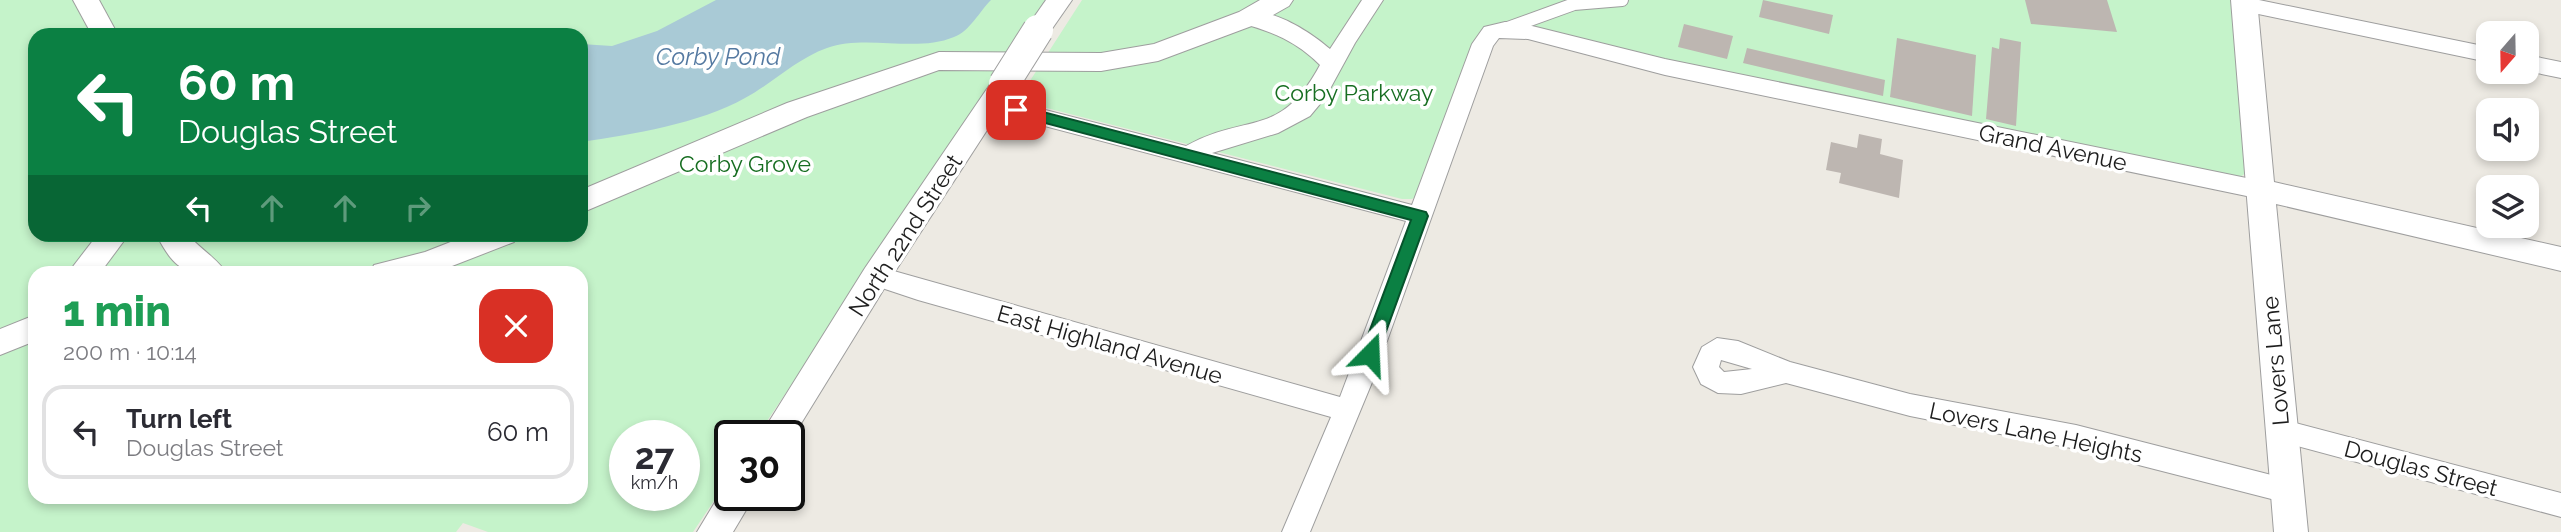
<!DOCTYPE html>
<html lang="en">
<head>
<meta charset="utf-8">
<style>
  :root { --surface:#fff; --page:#f2f2f3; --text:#2b2b33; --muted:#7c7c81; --line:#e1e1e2 }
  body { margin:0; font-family:Raleway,sans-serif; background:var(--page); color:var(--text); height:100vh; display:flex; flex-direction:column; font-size:26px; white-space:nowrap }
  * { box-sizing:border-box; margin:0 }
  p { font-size:23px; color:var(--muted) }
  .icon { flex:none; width:38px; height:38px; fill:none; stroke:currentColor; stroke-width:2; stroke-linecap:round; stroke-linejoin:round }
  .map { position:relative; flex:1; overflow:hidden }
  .details { position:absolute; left:28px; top:266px; width:560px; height:238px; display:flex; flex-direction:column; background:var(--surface); border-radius:21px; box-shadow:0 4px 10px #0003 }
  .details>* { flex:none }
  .banner { position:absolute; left:28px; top:28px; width:560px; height:214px; border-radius:21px; box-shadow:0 4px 10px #0003; background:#0b8043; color:#fff; overflow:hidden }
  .needle { width:46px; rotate:200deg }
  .fabs { position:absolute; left:2476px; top:21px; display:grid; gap:14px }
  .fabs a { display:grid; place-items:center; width:63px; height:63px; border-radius:14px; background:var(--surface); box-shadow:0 4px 10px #0003; font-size:35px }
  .speed { position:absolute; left:609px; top:420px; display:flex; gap:14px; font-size:35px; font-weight:700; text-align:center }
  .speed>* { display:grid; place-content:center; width:91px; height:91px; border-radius:50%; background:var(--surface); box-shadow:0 4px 10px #0003; line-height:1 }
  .speed small { font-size:18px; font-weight:400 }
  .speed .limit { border:4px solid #111; border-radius:10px; background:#fff; color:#111 }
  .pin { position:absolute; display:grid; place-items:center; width:60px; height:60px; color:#fff; margin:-30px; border-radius:14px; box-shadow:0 4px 10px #0006 }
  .me { position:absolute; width:77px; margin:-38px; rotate:21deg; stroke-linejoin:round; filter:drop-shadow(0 0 5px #0008) }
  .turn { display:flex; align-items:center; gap:24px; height:147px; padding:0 35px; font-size:32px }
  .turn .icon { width:91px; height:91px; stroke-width:2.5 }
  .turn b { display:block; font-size:49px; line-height:60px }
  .lanes { display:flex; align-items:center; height:66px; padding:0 35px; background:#0003; justify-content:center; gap:35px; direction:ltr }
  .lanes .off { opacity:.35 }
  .round { display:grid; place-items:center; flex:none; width:74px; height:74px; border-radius:21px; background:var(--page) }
  .headline { display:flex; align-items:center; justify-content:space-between; height:119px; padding:0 35px }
  h1 { font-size:42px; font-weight:800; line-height:52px; color:#1e9e55 }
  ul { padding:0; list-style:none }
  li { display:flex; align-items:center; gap:21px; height:94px; margin:0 14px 10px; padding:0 21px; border:4px solid var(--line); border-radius:21px }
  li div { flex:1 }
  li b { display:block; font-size:26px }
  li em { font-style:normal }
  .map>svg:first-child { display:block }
</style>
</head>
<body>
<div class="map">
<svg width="2561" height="532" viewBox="0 0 2561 532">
  <rect width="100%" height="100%" fill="#edeae3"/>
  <g fill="#c5f3ca" fill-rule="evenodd">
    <path d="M0 0H1049L757 436H730V477L693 532H488L463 523 456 532H0ZM35 35H581V234H35ZM35 273H581V497H35ZM625 436H684V495H625Z"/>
    <path d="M1082 0H2233L2247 172 2239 178 1653 58 1519 23C1500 22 1485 23 1474 40L1418 195 1412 199H1402L1027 103 1022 98 1026 87Z"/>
  </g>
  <path fill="#a9cad6" d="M716 0H991C979 12 970 31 954 37 916 53 866 34 827 48 796 59 773 83 745 98 699 124 633 134 581 142V44L612 46 657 31Z"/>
  <g fill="#bdb6b1">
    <path d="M1763 0 1833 15 1829 34 1759 17Z"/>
    <path d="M2025 0H2107L2117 32 2031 24Z"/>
    <path d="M1684 24 1733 36 1727 59 1678 47Z"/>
    <path d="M1897 38 1976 55 1972 116 1890 97Z"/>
    <path d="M2000 38 2021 42 2016 126 1986 119 1992 47 1999 49Z"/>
    <path d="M1747 48 1885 80 1883 96 1743 63Z"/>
    <path d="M1859 134 1882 139 1880 154 1903 160 1899 198 1839 183 1841 173 1826 170 1831 142 1857 148Z"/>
  </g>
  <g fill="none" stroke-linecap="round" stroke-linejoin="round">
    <defs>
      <path id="service" d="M1505 29 1574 4 1622 0"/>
      <g id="minor">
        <path d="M1362 0H1383L1355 43 1325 98 1310 116 1278 133 1212 153 1412 205 1472 44 1484 27 1505 22 1528 25 1665 59 2261 181 2269 184 2273 190 2269 196 2261 199 1665 75 1528 39 1499 38 1493 46 1373 380 1310 532H1282L1331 417 918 300 867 283 864 276 867 269 876 266 1340 397 1406 221 991 112 983 110 980 104 983 98 991 96 1186 146C1246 112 1280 140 1320 65 1296 41 1273 32 1241 23L1237 18 1241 13C1269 5 1309 31 1330 49Z"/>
        <path d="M2236 0H2259L2488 47V62L2244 11 2237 9 2234 4Z"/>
        <path d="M2527 55 2561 62V78L2527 71Z"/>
        <path d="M1717 338 1738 341 1790 362 1910 394 2076 425 2287 479 2297 482 2301 491 2297 500 2287 503 2076 449 1910 416 1786 383 1741 394 1718 393 1701 384 1693 367 1702 347ZM1721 360 1752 369 1724 372 1719 367Z"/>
        <path d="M2280 419 2561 493V517L2271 439 2267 431 2271 423Z"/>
      </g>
      <g id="tertiary">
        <path d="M73 0H99L118 35H92Z"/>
        <path d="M1046 0H1072L1047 36 1038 39 1029 36 1025 30Z"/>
        <path d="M1260 0H1293L1289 6 1257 24 1158 61 1101 71 939 70 807 117 581 213V190L787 103 939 52 1101 53 1154 44 1239 12Z"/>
        <path d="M2231 0H2257L2274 182 2561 247V271L2276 204 2308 532H2274Z"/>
        <path d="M1004 75 1013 77 1017 84 887 284 789 443V436H760L865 268 995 77Z"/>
        <path d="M98 234H129L100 273H68Z"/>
        <path d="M156 234H187C199 248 219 260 226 273 185 273 177 274 156 234Z"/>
        <path d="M471 234H518L514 242 434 273H370L374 265 425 252Z"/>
        <path d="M35 315V341L0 355V329Z"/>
        <path d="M730 483V495H755L733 532H697L726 484Z"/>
      </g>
    </defs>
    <use href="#service" stroke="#9e9e9e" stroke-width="14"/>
    <use href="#minor" stroke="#9e9e9e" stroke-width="2"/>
    <use href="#tertiary" stroke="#9e9e9e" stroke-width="2"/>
    <use href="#service" stroke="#fff" stroke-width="12"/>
    <use href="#minor" fill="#fff" fill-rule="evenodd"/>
    <use href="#tertiary" fill="#fff" fill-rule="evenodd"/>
    <defs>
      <path id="tertiary-bridge" d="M1004 84 1038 30"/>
    </defs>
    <use href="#tertiary-bridge" stroke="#9e9e9e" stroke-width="32" stroke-linecap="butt"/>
    <use href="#tertiary-bridge" stroke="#fff" stroke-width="30"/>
  </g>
  <path fill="#0b8043" stroke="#07532c" stroke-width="2" d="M1016 105 1426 212 1428 216 1376 359H1364L1361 354 1411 220 1011 114 1009 110 1011 107Z"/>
  <g text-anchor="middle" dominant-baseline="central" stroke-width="7" stroke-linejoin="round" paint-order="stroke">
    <g font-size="23" fill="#176e21" stroke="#fff">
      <text x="1354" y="92">Corby Parkway</text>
      <text x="745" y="163">Corby Grove</text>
    </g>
    <g font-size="23" fill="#1d1d1d" stroke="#fff">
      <text transform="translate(2053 147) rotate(12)">Grand Avenue</text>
      <text transform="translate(905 235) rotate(-57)">North 22nd Street</text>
      <text transform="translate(1110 344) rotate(16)">East Highland Avenue</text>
      <text transform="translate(2275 361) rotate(-95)">Lovers Lane</text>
      <text transform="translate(2036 432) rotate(12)">Lovers Lane Heights</text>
      <text transform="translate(2421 468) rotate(15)">Douglas Street</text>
    </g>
    <g font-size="24" font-style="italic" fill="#5479a1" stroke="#fff">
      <text x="718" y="56">Corby Pond</text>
    </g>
  </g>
</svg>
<div class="fabs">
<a><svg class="needle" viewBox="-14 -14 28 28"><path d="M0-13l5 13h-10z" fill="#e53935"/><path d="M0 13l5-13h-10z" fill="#7c7c81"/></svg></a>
<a><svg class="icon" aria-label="sound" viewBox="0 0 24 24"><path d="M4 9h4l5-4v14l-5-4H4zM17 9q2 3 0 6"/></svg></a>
<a><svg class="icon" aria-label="layers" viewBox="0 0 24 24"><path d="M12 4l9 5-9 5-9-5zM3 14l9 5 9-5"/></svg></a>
</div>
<div class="speed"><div>27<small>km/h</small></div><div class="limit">30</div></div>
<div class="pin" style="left:1016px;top:110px;background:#d93025"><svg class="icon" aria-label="arrive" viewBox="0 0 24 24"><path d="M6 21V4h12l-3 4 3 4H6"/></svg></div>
<svg class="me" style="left:1370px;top:354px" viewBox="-20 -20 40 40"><path d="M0-17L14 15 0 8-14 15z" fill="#0b8043" stroke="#fff" stroke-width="4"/></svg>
<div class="banner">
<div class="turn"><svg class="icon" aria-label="left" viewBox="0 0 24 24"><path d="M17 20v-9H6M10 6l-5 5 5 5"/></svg><div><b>60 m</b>Douglas Street</div></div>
<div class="lanes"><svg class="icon" aria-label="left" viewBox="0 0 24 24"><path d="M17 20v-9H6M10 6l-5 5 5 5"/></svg><svg class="icon off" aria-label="ahead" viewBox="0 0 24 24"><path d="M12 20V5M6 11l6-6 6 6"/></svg><svg class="icon off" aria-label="ahead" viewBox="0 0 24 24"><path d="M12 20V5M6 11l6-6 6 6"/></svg><svg class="icon off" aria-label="right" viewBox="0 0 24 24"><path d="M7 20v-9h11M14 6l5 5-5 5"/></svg></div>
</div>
<section class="details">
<div class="headline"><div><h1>1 min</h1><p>200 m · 10:14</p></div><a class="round" style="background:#d93025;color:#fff"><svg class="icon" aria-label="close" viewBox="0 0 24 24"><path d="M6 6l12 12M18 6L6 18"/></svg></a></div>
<ul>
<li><svg class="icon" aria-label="left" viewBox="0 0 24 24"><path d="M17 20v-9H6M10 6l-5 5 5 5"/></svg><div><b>Turn left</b><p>Douglas Street</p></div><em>60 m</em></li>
</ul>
</section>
</div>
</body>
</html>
